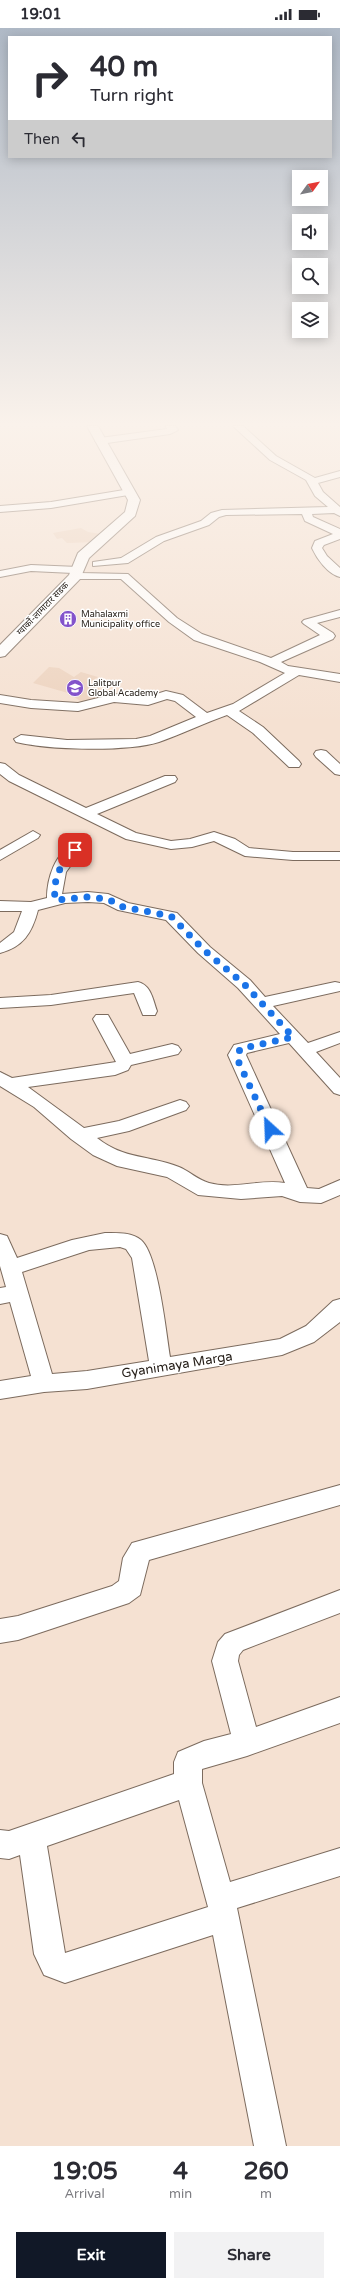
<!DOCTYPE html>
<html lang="en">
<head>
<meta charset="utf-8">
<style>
  :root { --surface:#fff; --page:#f2f2f3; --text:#2b2b33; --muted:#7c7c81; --accent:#111827 }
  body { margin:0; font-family:"Varela Round","Noto Sans Devanagari",sans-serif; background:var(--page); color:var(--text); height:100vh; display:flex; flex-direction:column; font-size:15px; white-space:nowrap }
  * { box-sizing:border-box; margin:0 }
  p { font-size:13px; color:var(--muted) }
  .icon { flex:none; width:22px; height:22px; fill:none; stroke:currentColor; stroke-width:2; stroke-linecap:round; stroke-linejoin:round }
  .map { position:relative; height:2118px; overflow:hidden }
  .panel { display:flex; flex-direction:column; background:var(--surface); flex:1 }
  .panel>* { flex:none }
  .banner { position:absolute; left:8px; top:8px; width:324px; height:122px; border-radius:0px; box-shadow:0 2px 10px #0003; background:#fff; color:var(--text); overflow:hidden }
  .needle { width:26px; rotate:57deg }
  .fabs { position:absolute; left:292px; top:142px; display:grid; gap:8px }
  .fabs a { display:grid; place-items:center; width:36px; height:36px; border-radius:0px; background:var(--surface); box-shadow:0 2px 10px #0003; font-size:20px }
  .pin { position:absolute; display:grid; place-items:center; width:34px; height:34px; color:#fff; margin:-17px; border-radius:8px; box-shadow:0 2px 6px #0006 }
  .me { position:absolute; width:44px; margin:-22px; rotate:335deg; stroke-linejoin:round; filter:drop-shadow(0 0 3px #0008) }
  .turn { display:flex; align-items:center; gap:14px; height:84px; padding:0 16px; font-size:18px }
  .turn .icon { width:52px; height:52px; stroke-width:2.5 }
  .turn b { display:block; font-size:28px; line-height:34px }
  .then { display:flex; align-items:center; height:38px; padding:0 16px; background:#0003; gap:8px; font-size:15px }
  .eta { display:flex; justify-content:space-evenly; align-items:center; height:68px; text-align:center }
  .eta b { font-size:24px; font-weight:700; line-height:28px }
  .cta { display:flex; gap:8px; margin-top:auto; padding:8px 16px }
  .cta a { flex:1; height:46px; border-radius:0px; background:var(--accent); color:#fff; font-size:16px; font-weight:700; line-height:46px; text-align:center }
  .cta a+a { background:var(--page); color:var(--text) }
  .status { display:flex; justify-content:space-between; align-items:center; height:28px; padding:0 20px; background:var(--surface); direction:ltr }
  .status svg { height:11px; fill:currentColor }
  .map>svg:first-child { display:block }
</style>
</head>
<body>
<div class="status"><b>19:01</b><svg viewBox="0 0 49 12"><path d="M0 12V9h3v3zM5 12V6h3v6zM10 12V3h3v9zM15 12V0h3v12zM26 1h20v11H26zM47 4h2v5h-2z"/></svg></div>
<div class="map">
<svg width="340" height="2118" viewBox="0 0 340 2118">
  <rect width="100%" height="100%" fill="#f5e1d2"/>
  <g fill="#edd3bf">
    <path d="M81 500 88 504 101 506 95 514 67 515 62 510 57 511 53 505Z"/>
    <path d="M49 639 59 640 74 649 81 644 98 649 88 655 110 666 82 674 68 665 33 655Z"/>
  </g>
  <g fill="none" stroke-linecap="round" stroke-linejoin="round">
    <defs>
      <g id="minor">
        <path d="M166 398H175L178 402 170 406 100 416 95 413 100 410 167 401Z"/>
        <path d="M233 398H243L276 428 315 450 340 443V449L318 455 323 464 340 479V488L334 485 312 486 313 489 340 501V511L324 517 322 520 327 528 340 540V549C328 546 317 531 312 520L315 513 333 506 305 493 302 486 226 487 219 489 209 497 164 513 128 535 93 538V534L121 530 156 509 201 493 211 485 222 482 328 479 315 468 306 452 270 432Z"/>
        <path d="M130 461 135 464 134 466 51 480 0 484V478L51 474Z"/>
        <path d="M31 537 78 539 83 542 80 545 128 546 177 590 202 606 271 630 320 607 304 596 302 594 304 592 340 582V589L317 595 333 605 335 608 333 611 281 634 288 638 340 646V654L299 647 239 683 263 699 299 733 301 736 299 739H289L253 705 227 687C204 695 182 706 159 714 128 724 49 722 16 714L14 711 21 707 67 712 136 711 150 708 196 689 175 673 167 671 148 677 114 674 78 683 31 680 0 675V667L31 672 78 675 114 666 147 669 166 663 183 667 207 685 233 676 285 645 260 634 194 612 169 594 121 551H75L69 548 73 545 31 543 0 549V543Z"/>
        <path d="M321 722 326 723 340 736V747L335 746 316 729 314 726 316 723Z"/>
        <path d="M0 735 5 736 19 747 86 780 165 748H175L177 751 175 754 97 786 136 805 171 813 190 811 214 804 235 811 249 820 293 824H340V832H293L245 828 214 813 192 819 171 821 126 811 9 753 0 746Z"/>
        <path d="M33 803 40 807 38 810 0 832V822Z"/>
        <path d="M75 818 82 822 66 844 62 866 88 864 108 866 128 875 177 885 210 919 250 952 265 969 335 954 340 955V963L273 978 308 1015 340 1004V1015L316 1024 340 1050V1067L334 1065 289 1015 247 1025 246 1027 307 1160 319 1161 340 1152V1167L321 1175 300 1174 282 1168 241 1171 198 1167 167 1149 117 1138 93 1127 71 1111 34 1079 0 1058V1044L12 1050 116 1034 93 991 96 987H108L130 1026 172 1016 178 1018 181 1022 178 1026 131 1037 128 1042 115 1047 28 1059 84 1100 119 1093 180 1072 186 1074 189 1078 186 1082 129 1103 97 1110C125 1132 149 1127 179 1139 189 1143 198 1152 209 1155 233 1162 260 1151 285 1155L228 1027 234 1017 280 1006 238 960 198 925 166 892 118 882 104 875 88 874 65 875 38 882C32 905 23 919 0 925V915L14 904 22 883H0V873L31 874 47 870C47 852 55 822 75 818Z"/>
        <path d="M138 954C151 957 153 972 157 983L155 987H143L134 965 51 977 0 980V970L51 967Z"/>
        <path d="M105 1205C116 1205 132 1204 141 1212 158 1226 166 1304 170 1329L280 1311 306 1298 333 1273 340 1271V1294L314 1314 282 1327 87 1361 44 1364 0 1371V1353L31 1348 10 1274 0 1276V1260L6 1259 0 1238V1206L7 1208 17 1230 72 1212ZM120 1219 126 1221 132 1230 149 1333 87 1343 52 1346 22 1244 89 1222Z"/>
        <path d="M340 1457V1477L149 1532 140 1567 129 1575 18 1612 0 1615V1591L18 1588 112 1558 119 1553 123 1530 132 1515Z"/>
        <path d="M340 1562V1585L243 1622 239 1627 238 1633 256 1699 340 1669V1695L247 1728 202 1741V1755L230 1854 340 1820V1848L237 1880 286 2118H254L213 1907 65 1955 44 1947 34 1926 20 1827 9 1831 0 1830V1802L9 1803 174 1746V1734L178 1724 204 1713 231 1706 212 1633 218 1614 225 1606ZM179 1772 208 1879 65 1925 47 1818Z"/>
      </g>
      <path id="secondary" d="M87 398H98L140 472 135 488 89 530 80 551 5 628 0 629V617L69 547 78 525 125 484 128 472Z"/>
    </defs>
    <use href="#minor" stroke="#7c6b5e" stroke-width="2"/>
    <use href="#secondary" stroke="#7c6b5e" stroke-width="2"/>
    <use href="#minor" fill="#fff" fill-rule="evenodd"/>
    <use href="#secondary" fill="#fff" fill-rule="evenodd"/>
  </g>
  <linearGradient id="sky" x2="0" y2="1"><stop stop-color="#afb9c6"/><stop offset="0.57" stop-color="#faf2eb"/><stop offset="1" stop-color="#faf2eb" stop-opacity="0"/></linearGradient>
  <rect width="340" height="695" fill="url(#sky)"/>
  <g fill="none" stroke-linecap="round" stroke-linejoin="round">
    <path stroke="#1a73e8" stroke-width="7" stroke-dasharray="0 12.6" d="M75 822C60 837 53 849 55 872L88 869 108 871 123 879 171 888 204 922 244 956 293 1009 240 1021 238 1027 239 1035 270 1101"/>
  </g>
  <defs>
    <symbol id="building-disc" viewBox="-11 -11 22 22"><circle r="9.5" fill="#8353cb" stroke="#fff"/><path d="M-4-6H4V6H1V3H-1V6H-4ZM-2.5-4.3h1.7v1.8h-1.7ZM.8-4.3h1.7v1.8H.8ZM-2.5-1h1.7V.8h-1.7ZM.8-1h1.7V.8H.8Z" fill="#fff"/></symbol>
    <symbol id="school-disc" viewBox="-11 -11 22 22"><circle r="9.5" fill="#8353cb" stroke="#fff"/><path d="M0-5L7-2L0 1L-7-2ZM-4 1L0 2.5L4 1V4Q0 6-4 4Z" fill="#fff"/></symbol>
  </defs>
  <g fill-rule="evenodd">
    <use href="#building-disc" x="58" y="581" width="20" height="20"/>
    <use href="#school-disc" x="65" y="650" width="20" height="20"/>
  </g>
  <g text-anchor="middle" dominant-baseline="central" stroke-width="3" stroke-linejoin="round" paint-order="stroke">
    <g font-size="9" fill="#27201a" stroke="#fff">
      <text transform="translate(43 581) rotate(-46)">ग्वार्को-लामाटार सडक</text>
    </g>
    <g font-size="9" fill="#27201a" stroke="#fff" text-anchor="start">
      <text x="81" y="586">Mahalaxmi<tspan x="81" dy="10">Municipality office</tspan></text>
      <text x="88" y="655">Lalitpur<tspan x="88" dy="10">Global Academy</tspan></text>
    </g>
    <g font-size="13" fill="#27201a" stroke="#fff">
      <text transform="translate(177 1337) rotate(-9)">Gyanimaya Marga</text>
    </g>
  </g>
</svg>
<div class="fabs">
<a><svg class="needle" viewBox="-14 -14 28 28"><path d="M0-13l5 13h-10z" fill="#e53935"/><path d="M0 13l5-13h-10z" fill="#7c7c81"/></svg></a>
<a><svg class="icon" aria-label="sound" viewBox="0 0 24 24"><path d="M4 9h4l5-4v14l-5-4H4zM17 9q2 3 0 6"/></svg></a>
<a><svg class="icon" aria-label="search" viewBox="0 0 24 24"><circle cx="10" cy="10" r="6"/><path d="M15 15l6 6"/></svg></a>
<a><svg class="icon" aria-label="layers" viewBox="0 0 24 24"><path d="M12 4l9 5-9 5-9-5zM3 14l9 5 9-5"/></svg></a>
</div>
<div class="pin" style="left:75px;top:822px;background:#d93025"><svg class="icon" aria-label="arrive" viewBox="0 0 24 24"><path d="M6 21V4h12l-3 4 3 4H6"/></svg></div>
<svg class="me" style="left:270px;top:1101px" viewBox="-20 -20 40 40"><circle r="19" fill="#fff"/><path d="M0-13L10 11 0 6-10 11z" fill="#1a73e8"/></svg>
<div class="banner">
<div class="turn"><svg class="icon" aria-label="right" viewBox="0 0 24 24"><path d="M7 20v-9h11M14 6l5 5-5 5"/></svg><div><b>40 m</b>Turn right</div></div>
<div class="then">Then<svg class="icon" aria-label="left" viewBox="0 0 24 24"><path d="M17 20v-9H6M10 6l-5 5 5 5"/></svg></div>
</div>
</div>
<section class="panel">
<div class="eta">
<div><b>19:05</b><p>Arrival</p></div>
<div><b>4</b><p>min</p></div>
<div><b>260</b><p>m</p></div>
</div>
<div class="cta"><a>Exit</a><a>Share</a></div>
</section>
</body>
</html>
